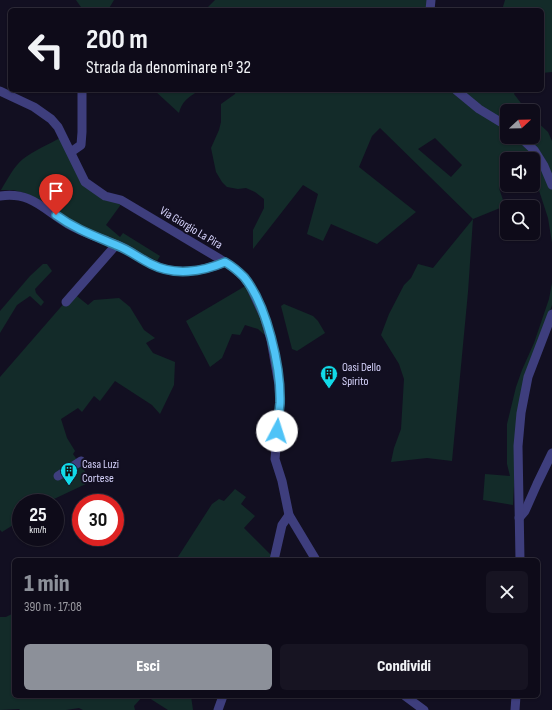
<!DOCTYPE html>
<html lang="it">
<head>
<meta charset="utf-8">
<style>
  :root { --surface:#0e0b19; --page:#171422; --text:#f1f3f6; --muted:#9b9ba2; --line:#2e2b38; --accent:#8c9099 }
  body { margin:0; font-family:"Sofia Sans Condensed",sans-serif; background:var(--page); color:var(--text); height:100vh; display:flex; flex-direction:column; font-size:15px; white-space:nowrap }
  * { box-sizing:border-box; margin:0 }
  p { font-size:13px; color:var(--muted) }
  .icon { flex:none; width:22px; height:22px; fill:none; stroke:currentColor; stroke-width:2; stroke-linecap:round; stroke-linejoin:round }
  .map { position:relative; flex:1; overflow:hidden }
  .sheet { position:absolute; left:12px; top:558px; width:528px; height:140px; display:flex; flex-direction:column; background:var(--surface); border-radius:6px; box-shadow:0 1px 3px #0004,0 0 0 1px var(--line) }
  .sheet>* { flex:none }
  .hud { position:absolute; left:8px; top:8px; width:536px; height:84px; border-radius:6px; box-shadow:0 1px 3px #0004,0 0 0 1px var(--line); background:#0e0b19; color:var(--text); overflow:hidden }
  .needle { width:26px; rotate:68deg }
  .tools { position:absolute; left:500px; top:104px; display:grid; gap:8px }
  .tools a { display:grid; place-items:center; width:40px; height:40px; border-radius:6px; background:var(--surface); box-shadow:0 1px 3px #0004,0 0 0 1px var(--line); font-size:20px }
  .speed { position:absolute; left:12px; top:494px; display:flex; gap:8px; font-size:20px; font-weight:700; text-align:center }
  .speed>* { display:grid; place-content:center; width:52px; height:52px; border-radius:50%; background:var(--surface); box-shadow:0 1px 3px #0004,0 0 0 1px var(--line); line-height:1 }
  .speed small { font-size:10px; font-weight:400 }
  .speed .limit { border:6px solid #d22; background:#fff; color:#111 }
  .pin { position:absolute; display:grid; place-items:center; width:34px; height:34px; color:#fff; margin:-41px -17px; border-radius:50% 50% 50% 0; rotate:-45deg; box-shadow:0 0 4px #0007 }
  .pin .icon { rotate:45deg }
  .me { position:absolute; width:44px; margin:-22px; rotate:5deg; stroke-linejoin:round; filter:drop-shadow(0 0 3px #0008) }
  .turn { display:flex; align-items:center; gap:14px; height:84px; padding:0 12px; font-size:18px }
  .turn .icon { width:52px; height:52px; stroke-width:2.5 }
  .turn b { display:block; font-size:28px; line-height:34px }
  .round { display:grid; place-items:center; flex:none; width:42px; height:42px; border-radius:6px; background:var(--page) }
  .overview { display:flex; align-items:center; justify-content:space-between; height:68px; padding:0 12px }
  h1 { font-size:24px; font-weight:800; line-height:30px; color:var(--accent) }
  .button { display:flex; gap:8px; margin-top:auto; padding:8px 12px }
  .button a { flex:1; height:46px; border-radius:6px; background:var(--accent); color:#fff; font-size:16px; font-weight:800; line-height:46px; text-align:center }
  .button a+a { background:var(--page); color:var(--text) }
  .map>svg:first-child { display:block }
</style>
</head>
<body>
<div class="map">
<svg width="552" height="710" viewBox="0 0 552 710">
  <rect width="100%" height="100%" fill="#120f21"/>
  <g fill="#132b29" fill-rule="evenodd">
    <path d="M76 0H114L108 10H83Z"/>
    <path d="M215 0H428L434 10H205Z"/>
    <path d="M505 0H552V72L542 73V49L545 46 542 27V10H502Z"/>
    <path d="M154 90H199C189 98 183 99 179 113Z"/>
    <path d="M236 90H516L514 94 527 111H507V137H533V118L548 132 552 141V243L548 218 533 172V159H507V175L503 179 499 188 505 206 473 219 468 292 452 461 427 458 391 462 394 448 401 429 404 379 399 364 381 335 389 314 404 285 411 278 418 264 433 268 473 219 380 128 372 136 359 167 416 212 377 244 331 224 323 241 307 234 318 194 303 185 253 249V230L264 208V199L255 192 246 188 238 189 227 187 222 182 216 172 211 148 219 130 221 122V104L235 94ZM435 138 462 165 451 177 418 149Z"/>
    <path d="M62 137 83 182 122 203 106 225 120 237 123 233 160 256 157 261 101 234 83 228 64 215 25 193 13 190H1C7 180 14 166 23 159 35 150 49 144 62 137Z"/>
    <path d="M43 264H47L52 271 35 289 36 293 44 302 41 306 30 296 17 305 0 333V311L30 276Z"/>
    <path d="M552 283V305L538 345 517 429 513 505 483 500 485 474 510 476 507 464V424L516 387 522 370 534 343 549 299Z"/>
    <path d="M247 285 251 291 268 338 258 329 245 325 240 335 232 334 222 358 210 367 186 321Z"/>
    <path d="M73 293 88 305 94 300 119 298 130 307 144 330 155 338 146 343 153 353 175 362 174 385 160 414 152 405 115 381 100 401 94 396 82 412 78 408 61 419 67 438 75 451 73 454 88 476 90 482 54 499 53 503H21V520L2 532 0 530V377Z"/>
    <path d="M284 304 313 316 318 321 325 333 297 351 292 349 281 306Z"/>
    <path d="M235 489 246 497 241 504 255 516 244 528 272 556 271 560H176L212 504 219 499 224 501Z"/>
    <path d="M14 613V696H143L134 706 135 710H83L79 708 66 710H20L19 709 0 710V617H6Z"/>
    <path d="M146 696H191L193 710H168Z"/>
  </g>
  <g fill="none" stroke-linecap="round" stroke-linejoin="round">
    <g stroke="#3e3e7d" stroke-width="9">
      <path d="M430 10 431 0"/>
      <path d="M456 90 479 109 507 126"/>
      <path d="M0 91 34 107 51 119 58 127 85 182 105 196 121 200 225 262 235 269 243 276 250 286 264 316 271 340 279 385 280 402 275 459 282 481 289 515 316 560"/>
      <path d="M520 137 534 150 544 166 552 185"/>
      <path d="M71 152 81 145 82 132V90"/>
      <path d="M0 196C31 191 44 210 68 224 85 234 104 239 122 247 132 252 141 259 151 264 174 276 202 272 225 262"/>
      <path d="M66 302 116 245"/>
      <path d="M58 476 81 461"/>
      <path d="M519 518 525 511 537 484 552 453"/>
      <path d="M274 560 282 525 289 515"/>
      <path d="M520 560 518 446 521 413 528 377 552 314"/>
      <path d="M405 696 424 710"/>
      <path d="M218 710 223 696"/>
      <path d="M515 710 516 696"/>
    </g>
  </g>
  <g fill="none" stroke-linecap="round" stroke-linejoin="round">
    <defs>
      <path id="route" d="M56 215C75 229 95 236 116 245 129 250 139 258 151 264 174 276 202 272 225 262 232 266 238 271 244 277 267 305 281 367 280 403 279 412 278 421 277 431"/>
    </defs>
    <use href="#route" stroke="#337fa1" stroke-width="10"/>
    <use href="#route" stroke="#4fc3f7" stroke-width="7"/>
  </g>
  <defs>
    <symbol id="building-pin" viewBox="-11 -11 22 30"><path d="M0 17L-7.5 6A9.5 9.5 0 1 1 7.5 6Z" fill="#12dbe9" stroke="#120f21"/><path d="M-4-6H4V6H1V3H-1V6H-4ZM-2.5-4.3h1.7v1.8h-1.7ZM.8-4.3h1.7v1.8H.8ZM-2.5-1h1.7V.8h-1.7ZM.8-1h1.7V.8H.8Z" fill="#111"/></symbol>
  </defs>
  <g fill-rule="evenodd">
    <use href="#building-pin" x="319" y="364" width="20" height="27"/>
    <use href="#building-pin" x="59" y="461" width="20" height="27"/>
  </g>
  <g text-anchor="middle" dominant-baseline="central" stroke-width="4" stroke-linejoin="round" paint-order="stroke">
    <g font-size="12" fill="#d6d3fc" stroke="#120f21">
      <text transform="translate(191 228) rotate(31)">Via Giorgio La Pira</text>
    </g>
    <g font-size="12" fill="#d6d3fc" stroke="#120f21" text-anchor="start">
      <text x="342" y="367">Oasi Dello<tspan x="342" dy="14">Spirito</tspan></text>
      <text x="82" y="464">Casa Luzi<tspan x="82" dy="14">Cortese</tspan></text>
    </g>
  </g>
</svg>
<div class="tools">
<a><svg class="needle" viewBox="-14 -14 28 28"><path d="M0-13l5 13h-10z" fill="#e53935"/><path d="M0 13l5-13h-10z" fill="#9b9ba2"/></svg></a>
<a><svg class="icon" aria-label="sound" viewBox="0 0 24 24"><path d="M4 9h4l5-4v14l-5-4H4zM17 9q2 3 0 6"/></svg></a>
<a><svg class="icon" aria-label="search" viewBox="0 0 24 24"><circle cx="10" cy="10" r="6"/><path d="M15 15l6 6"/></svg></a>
</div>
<div class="speed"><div>25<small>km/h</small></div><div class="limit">30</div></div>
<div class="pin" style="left:56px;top:215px;background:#d93025"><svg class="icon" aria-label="arrive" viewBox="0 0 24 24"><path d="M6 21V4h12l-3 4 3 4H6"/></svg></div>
<svg class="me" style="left:277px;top:431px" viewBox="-20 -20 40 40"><circle r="19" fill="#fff"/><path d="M0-13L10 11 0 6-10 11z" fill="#4fc3f7"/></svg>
<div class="hud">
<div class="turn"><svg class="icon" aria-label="left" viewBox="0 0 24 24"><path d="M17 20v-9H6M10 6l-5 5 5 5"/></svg><div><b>200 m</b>Strada da denominare nº 32</div></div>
</div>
<section class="sheet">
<div class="overview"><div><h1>1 min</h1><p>390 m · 17:08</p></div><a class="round"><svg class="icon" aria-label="close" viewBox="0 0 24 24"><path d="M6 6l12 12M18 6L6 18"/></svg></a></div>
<div class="button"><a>Esci</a><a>Condividi</a></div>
</section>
</div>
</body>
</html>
